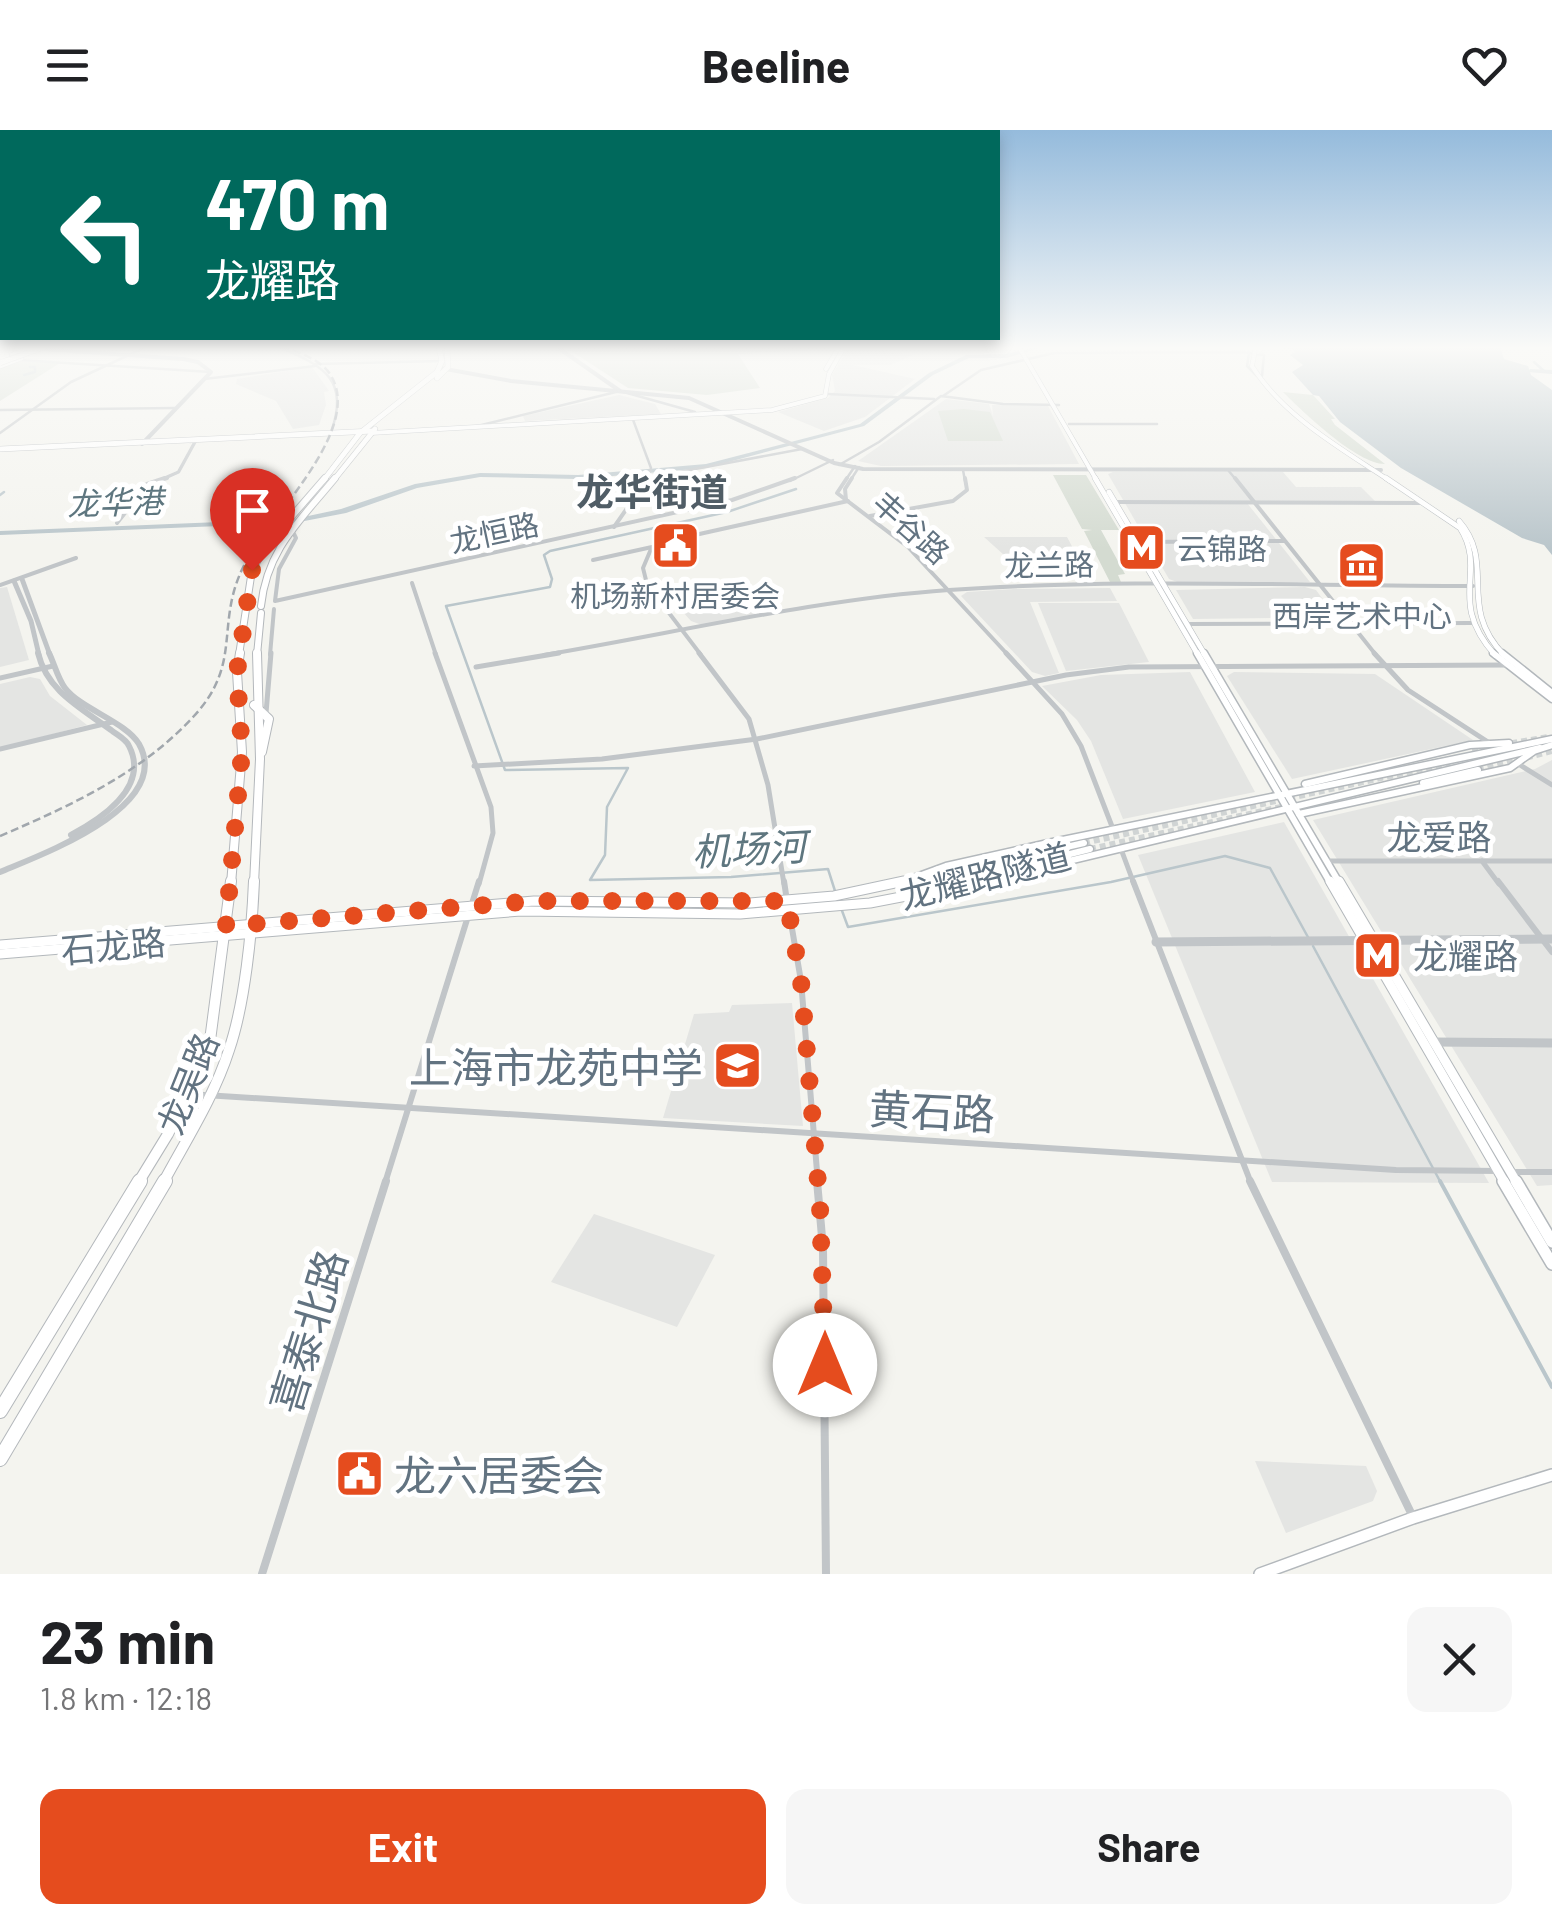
<!DOCTYPE html>
<html lang="en">
<head>
<meta charset="utf-8">
<style>
  :root { --surface:#fff; --page:#f6f6f6; --text:#202124; --muted:#757577; --accent:#e54c1e }
  body { margin:0; font-family:Barlow,"Noto Sans SC",sans-serif; background:var(--page); color:var(--text); height:100vh; display:flex; flex-direction:column; font-size:38px; white-space:nowrap }
  * { box-sizing:border-box; margin:0 }
  p { font-size:32px; color:var(--muted) }
  .icon { flex:none; width:55px; height:55px; fill:none; stroke:currentColor; stroke-width:2; stroke-linecap:round; stroke-linejoin:round }
  .map { position:relative; height:1444px; overflow:hidden }
  .details { display:flex; flex-direction:column; background:var(--surface); flex:1 }
  .details>* { flex:none }
  .top-card { position:absolute; left:0px; top:0px; width:1000px; height:210px; box-shadow:0 5px 15px #0003; background:#00695c; color:#fff; overflow:hidden }
  .pin { position:absolute; display:grid; place-items:center; width:85px; height:85px; color:#fff; margin:-102px -42px; border-radius:50% 50% 50% 0; rotate:-45deg; box-shadow:0 0 10px #0007 }
  .pin .icon { rotate:45deg }
  .me { position:absolute; width:110px; margin:-55px; rotate:0deg; stroke-linejoin:round; filter:drop-shadow(0 0 8px #0008) }
  .turn { display:flex; align-items:center; gap:35px; height:210px; padding:0 40px; font-size:45px }
  .turn .icon { width:130px; height:130px; stroke-width:2.5 }
  .turn b { display:block; font-size:70px; line-height:85px }
  .round { display:grid; place-items:center; flex:none; width:105px; height:105px; border-radius:20px; background:var(--page) }
  .summary { display:flex; align-items:center; justify-content:space-between; height:170px; padding:0 40px }
  h1 { font-size:60px; font-weight:700; line-height:75px }
  .cta { display:flex; gap:20px; margin-top:auto; padding:20px 40px }
  .cta a { flex:1; height:115px; border-radius:20px; background:var(--accent); color:#fff; font-size:40px; font-weight:700; line-height:115px; text-align:center }
  .cta a+a { background:var(--page); color:var(--text) }
  header { display:flex; justify-content:space-between; align-items:center; height:130px; padding:0 40px; background:var(--surface); font-size:45px; font-weight:700 }
  .map>svg:first-child { display:block }
</style>
</head>
<body>
<header><svg class="icon" aria-label="menu" viewBox="0 0 24 24"><path d="M4 6h16M4 12h16M4 18h16"/></svg>Beeline<svg class="icon" aria-label="heart" viewBox="0 0 24 24"><path d="M12 20l-8-8c-3-5 5-10 8-4 3-6 11-1 8 4z"/></svg></header>
<div class="map">
<svg width="1552" height="1444" viewBox="0 0 1552 1444">
  <rect width="100%" height="100%" fill="#f4f4ef"/>
  <g fill="#e4e5e3">
    <path d="M849 217 913 225 891 235H853L915 249 865 287 824 301 778 282 828 268 835 261 832 245Z"/>
    <path d="M312 237 329 261 324 262 326 275 319 295 293 299 276 271 236 254 237 249Z"/>
    <path d="M619 265 655 274 661 284 525 291 523 286Z"/>
    <path d="M946 269 989 274 993 286 992 275 1048 276 1079 334 881 336 858 331Z"/>
    <path d="M1113 342H1283L1296 357H1361L1376 372 1247 373 1310 452H1177L1169 449 1108 344Z"/>
    <path d="M984 407H1067L1083 437H1027L1014 434Z"/>
    <path d="M7 457 29 530 0 537V458Z"/>
    <path d="M1305 457 1316 460 1336 487 1193 489 1176 460Z"/>
    <path d="M1110 458 1117 471 1030 472 1059 543 1045 546 1032 542 961 466 967 462 1014 459Z"/>
    <path d="M705 468 751 472 763 485 702 495 691 491 675 473Z"/>
    <path d="M1038 473H1119L1149 532 1066 541Z"/>
    <path d="M1190 542 1255 662 1123 689 1091 611 1077 590 1042 556 1101 545Z"/>
    <path d="M1234 542 1375 544 1473 610 1292 649 1227 546Z"/>
    <path d="M30 547 40 549 50 566 87 595 0 618V554Z"/>
    <path d="M1552 630V1055L1537 1056 1313 690 1535 639Z"/>
    <path d="M1284 692 1489 1053 1272 1052 1138 725Z"/>
    <path d="M792 873 803 996 663 988 694 884 729 882 732 875Z"/>
    <path d="M594 1084 715 1125 677 1197 551 1152Z"/>
    <path d="M1255 1331 1366 1336 1377 1361 1373 1371 1286 1403Z"/>
  </g>
  <g fill="#d4dbd1">
    <path d="M565 217H828L830 219 738 224 760 258 707 265 628 258Z"/>
    <path d="M22 231 60 233 0 271V238Z"/>
    <path d="M1283 262 1313 265 1335 289H1331L1335 295 1385 334C1357 334 1303 282 1283 262Z"/>
    <path d="M964 279 990 282 1003 311H948L938 281Z"/>
    <path d="M1053 345H1086L1119 400H1101L1125 444 1118 445 1121 452H1110L1084 401 1092 400 1082 399Z"/>
  </g>
  <path fill="#bac6cb" d="M1257 217H1500L1504 229 1528 236 1531 245 1552 260V425L1544 415 1522 408 1401 338 1340 292 1319 266 1313 265 1292 242 1303 235 1290 225 1295 222 1292 219Z"/>
  <g fill="none" stroke-linecap="round" stroke-linejoin="round">
    <g stroke="#bac6cb" stroke-width="2.5">
      <path d="M1534 232 1544 241"/>
      <path d="M24 245 35 242V237H30"/>
      <path d="M796 359 727 382 550 421 544 425 552 449 550 457 446 476 505 640 628 638 607 677 605 725 590 750 731 747 828 739 835 761"/>
      <path d="M0 365 4 362"/>
      <path d="M841 778 848 797 1111 752 1225 726 1270 738 1309 809"/>
      <path d="M1313 816 1441 1053"/>
    </g>
    <path stroke="#bac6cb" stroke-width="4" d="M1440 1051 1552 1257"/>
    <g fill="#bac6cb" fill-rule="evenodd">
      <path d="M1035 217H1043L1006 228H969L933 245 864 296 706 338 578 349 480 347 417 358 346 383 294 393 0 405V401L294 389 341 379 415 354 480 343 578 345 706 334 860 294 929 243 966 225 1006 224Z"/>
      <path d="M1530 239 1552 240V244L1528 242Z"/>
    </g>
    <g stroke="#d0d4d4" stroke-width="6" stroke-dasharray="6 4" stroke-linecap="butt">
      <path d="M1472 620 1548 607"/>
      <path d="M1478 640 1552 621"/>
      <path d="M1084 713 1450 633"/>
      <path d="M1090 719 1290 675"/>
    </g>
    <defs>
      <g id="secondary-far4">
        <path d="M1019 217 1097 351"/>
        <path d="M1258 222 1262 217"/>
        <path d="M1252 236C1283 286 1342 319 1390 351"/>
        <path d="M826 239 839 217"/>
        <path d="M371 303 772 280 825 266 829 244 844 217"/>
      </g>
      <g id="secondary-far3">
        <path d="M1095 348 1198 525"/>
        <path d="M1386 348 1460 398C1488 442 1446 470 1495 525"/>
        <path d="M1109 362 1205 525"/>
        <path d="M1459 391C1497 434 1456 476 1504 525"/>
      </g>
      <g id="secondary-far2">
        <path d="M1197 523 1331 754"/>
        <path d="M1204 523 1340 754"/>
        <path d="M1493 523 1552 569"/>
        <path d="M1502 523 1552 563"/>
        <path d="M1423 653 1478 640"/>
        <path d="M1305 654 1470 615 1509 613"/>
        <path d="M1299 684 1510 638 1534 621 1552 615"/>
        <path d="M963 751 1090 719"/>
        <path d="M897 754 946 736 1048 713 1552 609"/>
        <path d="M904 754 1084 713"/>
        <path d="M973 754 1540 618"/>
      </g>
      <g id="secondary-far1">
        <path d="M1330 751 1505 1053"/>
        <path d="M1339 751 1517 1053"/>
        <path d="M903 754 915 751"/>
        <path d="M0 815 534 771 750 773 834 766 904 751"/>
        <path d="M0 824 521 781 740 784 870 773 984 751"/>
      </g>
      <g id="secondary">
        <path d="M1503 1051 1552 1134"/>
        <path d="M1516 1051 1552 1112"/>
        <path d="M1260 1444 1413 1388 1552 1345"/>
      </g>
      <g id="primary-far4">
        <path d="M12 225 35 217"/>
        <path d="M0 236 21 228"/>
        <path d="M437 248 448 237 447 217"/>
        <path d="M0 319 373 301"/>
        <path d="M323 351 360 303 437 242 442 231 439 217"/>
        <path d="M333 351 375 299"/>
      </g>
      <g id="primary-far3">
        <path d="M261 476C267 419 300 391 335 348"/>
        <path d="M239 525 252 440 267 415 325 348"/>
        <path d="M257 525 261 483"/>
      </g>
      <g id="primary-far2">
        <path d="M254 575 269 589 262 622"/>
        <path d="M231 754 242 622 237 542 240 523"/>
        <path d="M254 754 260 629 257 523"/>
      </g>
      <g id="primary-far1">
        <path d="M138 1053 168 1004 209 918 231 751"/>
        <path d="M163 1053C186 1010 214 967 229 920 245 873 252 801 254 751"/>
      </g>
      <g id="primary">
        <path d="M0 1281 140 1051"/>
        <path d="M0 1329 165 1051"/>
      </g>
    </defs>
    <use href="#secondary-far4" stroke="#b3b8bc" stroke-width="5"/>
    <use href="#secondary-far3" stroke="#b3b8bc" stroke-width="6"/>
    <use href="#secondary-far2" stroke="#b3b8bc" stroke-width="9"/>
    <use href="#secondary-far1" stroke="#b3b8bc" stroke-width="11"/>
    <use href="#secondary" stroke="#b3b8bc" stroke-width="14"/>
    <use href="#primary-far4" stroke="#b4b8bc" stroke-width="6"/>
    <use href="#primary-far3" stroke="#b4b8bc" stroke-width="8"/>
    <use href="#primary-far2" stroke="#b4b8bc" stroke-width="10"/>
    <use href="#primary-far1" stroke="#b4b8bc" stroke-width="12"/>
    <use href="#primary" stroke="#b4b8bc" stroke-width="16"/>
    <g stroke="#c1c5c8" stroke-width="2.5">
      <path d="M279 217C324 236 350 250 331 302"/>
      <path d="M1249 223 1247 236 1257 246"/>
      <path d="M18 230 211 242"/>
      <path d="M315 234 442 231"/>
      <path d="M204 249 315 236"/>
      <path d="M828 264 934 269"/>
      <path d="M943 266 981 240 1054 223 1242 222 1264 225 1262 246"/>
      <path d="M0 280 175 278"/>
      <path d="M632 287 651 338 647 351"/>
      <path d="M1069 294H1157"/>
      <path d="M469 298 620 261 695 282"/>
      <path d="M0 303 71 252 146 217"/>
      <path d="M839 335 879 312 941 266 1003 274 1059 275"/>
      <path d="M963 340 965 351"/>
      <path d="M1228 340 1237 351"/>
      <path d="M679 342 680 348 656 349 654 344Z"/>
      <path d="M679 342 802 319"/>
      <path d="M157 351 178 342 195 311 190 312"/>
      <path d="M159 351 179 342 196 311"/>
      <path d="M790 351 833 330"/>
      <path d="M845 351 855 336"/>
      <path d="M850 351 859 337"/>
    </g>
    <g stroke="#c1c5c8" stroke-width="4">
      <path d="M165 348 147 354 117 393 148 354 167 348"/>
      <path d="M656 348H670"/>
      <path d="M847 348 837 363 908 417 1008 525"/>
      <path d="M1235 348 1376 525"/>
      <path d="M846 370 845 359 852 348"/>
      <path d="M1115 372 1423 373"/>
      <path d="M870 386 953 371 967 360 965 348"/>
      <path d="M614 397 648 348"/>
      <path d="M292 400 296 408 279 439 275 471 732 370 795 348"/>
      <path d="M1139 412 1284 411"/>
      <path d="M593 430 652 417"/>
      <path d="M412 453 436 525"/>
      <path d="M0 455 76 428"/>
      <path d="M1187 494 1473 493"/>
      <path d="M270 525 274 479"/>
      <path d="M544 525C675 503 818 469 949 460 1123 448 1299 456 1473 456"/>
      <path d="M701 525 647 454 643 438 651 419 668 411 848 371"/>
    </g>
    <g stroke="#c1c5c8" stroke-width="5">
      <path d="M435 523 491 677 493 703 479 754"/>
      <path d="M699 523 749 589 768 655 784 754"/>
      <path d="M1006 523 1062 584 1081 616 1113 699"/>
      <path d="M1374 523 1408 560 1488 612"/>
      <path d="M476 537 559 523"/>
      <path d="M0 548 53 536"/>
      <path d="M266 583 271 523"/>
      <path d="M0 619 112 592"/>
      <path d="M1520 635 1552 655"/>
      <path d="M474 636 602 629 757 609 1066 545 1129 537 1507 535"/>
      <path d="M1121 719 1134 754"/>
      <path d="M1327 731H1552"/>
      <path d="M1482 731 1499 754"/>
    </g>
    <g stroke="#c1c5c8" stroke-width="6">
      <path d="M784 751 787 771"/>
      <path d="M1133 751 1251 1053"/>
      <path d="M1498 751 1552 822"/>
      <path d="M789 781 801 851 818 1053"/>
      <path d="M189 964 1396 1040 1499 1041"/>
      <path d="M1510 1042H1552"/>
      <path d="M385 1053 479 751"/>
    </g>
    <g stroke="#c1c5c8" stroke-width="8">
      <path d="M817 1051 823 1118 826 1444"/>
      <path d="M1250 1051 1412 1385"/>
      <path d="M262 1444 386 1051"/>
    </g>
    <g stroke="#c1c5c8" stroke-width="4">
      <path d="M15 217 183 229 198 232 211 242 142 314"/>
      <path d="M557 217 620 261"/>
      <path d="M440 238 511 251 689 268 834 333 863 339 1381 340"/>
    </g>
    <g stroke="#c1c5c8" stroke-width="5">
      <path d="M22 449 50 525"/>
      <path d="M14 451 31 491 39 525"/>
    </g>
    <g stroke="#c1c5c8" stroke-width="6">
      <path d="M38 523C47 561 81 578 111 600 117 605 126 609 129 616 150 657 101 689 71 705"/>
      <path d="M0 742C40 725 174 677 139 614 126 592 81 579 65 558 58 549 54 533 49 523"/>
    </g>
    <g stroke="#c1c5c8" stroke-width="9">
      <path d="M1156 812 1552 809"/>
      <path d="M1433 912 1552 913"/>
    </g>
    <use href="#secondary-far4" stroke="#fff" stroke-width="4"/>
    <use href="#secondary-far3" stroke="#fff" stroke-width="5"/>
    <use href="#secondary-far2" stroke="#fff" stroke-width="6"/>
    <use href="#secondary-far1" stroke="#fff" stroke-width="9"/>
    <use href="#secondary" stroke="#fff" stroke-width="11"/>
    <use href="#primary-far4" stroke="#fff" stroke-width="5"/>
    <use href="#primary-far3" stroke="#fff" stroke-width="6"/>
    <use href="#primary-far2" stroke="#fff" stroke-width="8"/>
    <use href="#primary-far1" stroke="#fff" stroke-width="10"/>
    <use href="#primary" stroke="#fff" stroke-width="14"/>
    <path stroke="#a1a7ad" stroke-width="2.5" stroke-dasharray="8 4" stroke-linecap="butt" d="M0 706C70 676 142 643 194 586 241 535 217 498 240 444 261 393 367 301 330 244 320 229 299 223 284 217"/>
    <defs>
      <path id="secondary-bridge" d="M1252 236 1255 221"/>
      <path id="trunk-bridge" d="M0 233 44 217"/>
    </defs>
    <use href="#secondary-bridge" stroke="#b3b8bc" stroke-width="5" stroke-linecap="butt"/>
    <use href="#trunk-bridge" stroke="#b4b7ba" stroke-width="6" stroke-linecap="butt"/>
    <use href="#secondary-bridge" stroke="#fff" stroke-width="4"/>
    <use href="#trunk-bridge" stroke="#fff" stroke-width="5"/>
  </g>
  <linearGradient id="sky" x2="0" y2="1"><stop stop-color="#95bbdc"/><stop offset="0.52" stop-color="#fafaf8"/><stop offset="1" stop-color="#fafaf8" stop-opacity="0"/></linearGradient>
  <rect width="1552" height="419" fill="url(#sky)"/>
  <g fill="none" stroke-linecap="round" stroke-linejoin="round">
    <path stroke="#e54c1e" stroke-width="18" stroke-dasharray="0 32.4" d="M252 440 237 542 242 622 226 796 534 771H787L801 851 820 1076 825 1235"/>
  </g>
  <defs>
    <symbol id="civic-square" viewBox="-11 -11 22 22"><rect x="-9" y="-9" width="18" height="18" rx="4" fill="#e54c1e" stroke="#fff"/><path d="M-.6-6.5H3V-4.5H.6V-3L4-1V1h2V6H-6V1h2V-1L-.6-3ZM-1.2 2.5V6h2.4V2.5Z" fill="#fff"/></symbol>
    <symbol id="metro-square" viewBox="-11 -11 22 22"><rect x="-9" y="-9" width="18" height="18" rx="4" fill="#e54c1e" stroke="#fff"/><path d="M-5.5 5V-5H-3L0 0L3-5H5.5V5H3V-.5L0 4L-3-.5V5Z" fill="#fff"/></symbol>
    <symbol id="museum-square" viewBox="-11 -11 22 22"><rect x="-9" y="-9" width="18" height="18" rx="4" fill="#e54c1e" stroke="#fff"/><path d="M0-6L6-3V-2H-6V-3ZM-5-1h2V3h-2ZM-1-1h2V3h-2ZM3-1h2V3H3ZM-6 4H6V6H-6Z" fill="#fff"/></symbol>
    <symbol id="school-square" viewBox="-11 -11 22 22"><rect x="-9" y="-9" width="18" height="18" rx="4" fill="#e54c1e" stroke="#fff"/><path d="M0-5L7-2L0 1L-7-2ZM-4 1L0 2.5L4 1V4Q0 6-4 4Z" fill="#fff"/></symbol>
  </defs>
  <g fill-rule="evenodd">
    <use href="#civic-square" x="648" y="388" width="55" height="55"/>
    <use href="#metro-square" x="1114" y="390" width="55" height="55"/>
    <use href="#museum-square" x="1334" y="408" width="55" height="55"/>
    <use href="#metro-square" x="1350" y="798" width="55" height="55"/>
    <use href="#school-square" x="710" y="908" width="55" height="55"/>
    <use href="#civic-square" x="332" y="1316" width="55" height="55"/>
  </g>
  <g text-anchor="middle" dominant-baseline="central" stroke-width="10" stroke-linejoin="round" paint-order="stroke">
    <g font-size="30" fill="#627381" stroke="#fff">
      <text transform="translate(912 397) rotate(42)">丰谷路</text>
      <text transform="translate(494 402) rotate(-12)">龙恒路</text>
      <text transform="translate(1049 434) rotate(-1)">龙兰路</text>
    </g>
    <g font-size="30" fill="#627381" stroke="#fff">
      <text x="1177" y="418" text-anchor="start">云锦路</text>
      <text x="675" y="465">机场新村居委会</text>
      <text x="1362" y="485">西岸艺术中心</text>
    </g>
    <g font-size="32" font-style="italic" fill="#5e767f" stroke="#fff">
      <text transform="translate(115 371) rotate(-2)">龙华港</text>
    </g>
    <g font-size="35" fill="#627381" stroke="#fff">
      <text x="1439" y="706">龙爱路</text>
      <text transform="translate(985 745) rotate(-14)">龙耀路隧道</text>
      <text transform="translate(113 815) rotate(-5)">石龙路</text>
      <text transform="translate(187 953) rotate(-68)">龙吴路</text>
    </g>
    <g font-size="35" fill="#627381" stroke="#fff" text-anchor="start">
      <text x="1413" y="825">龙耀路</text>
    </g>
    <g font-size="38" font-weight="bold" fill="#505d66" stroke="#fff">
      <text x="652" y="361">龙华街道</text>
    </g>
    <g font-size="38" font-style="italic" fill="#5e767f" stroke="#fff">
      <text transform="translate(749 718) rotate(-3)">机场河</text>
    </g>
    <g font-size="42" fill="#627381" stroke="#fff" text-anchor="end">
      <text x="703" y="936">上海市龙苑中学</text>
      <text x="394" y="1344" text-anchor="start">龙六居委会</text>
    </g>
    <g font-size="42" fill="#627381" stroke="#fff">
      <text transform="translate(932 980) rotate(3)">黄石路</text>
      <text transform="translate(307 1201) rotate(-73)">喜泰北路</text>
    </g>
  </g>
</svg>
<div class="pin" style="left:252px;top:440px;background:#d93025"><svg class="icon" aria-label="arrive" viewBox="0 0 24 24"><path d="M6 21V4h12l-3 4 3 4H6"/></svg></div>
<svg class="me" style="left:825px;top:1235px" viewBox="-20 -20 40 40"><circle r="19" fill="#fff"/><path d="M0-13L10 11 0 6-10 11z" fill="#e54c1e"/></svg>
<div class="top-card">
<div class="turn"><svg class="icon" aria-label="left" viewBox="0 0 24 24"><path d="M17 20v-9H6M10 6l-5 5 5 5"/></svg><div><b>470 m</b>龙耀路</div></div>
</div>
</div>
<section class="details">
<div class="summary"><div><h1>23 min</h1><p>1.8 km · 12:18</p></div><a class="round"><svg class="icon" aria-label="close" viewBox="0 0 24 24"><path d="M6 6l12 12M18 6L6 18"/></svg></a></div>
<div class="cta"><a>Exit</a><a>Share</a></div>
</section>
</body>
</html>
